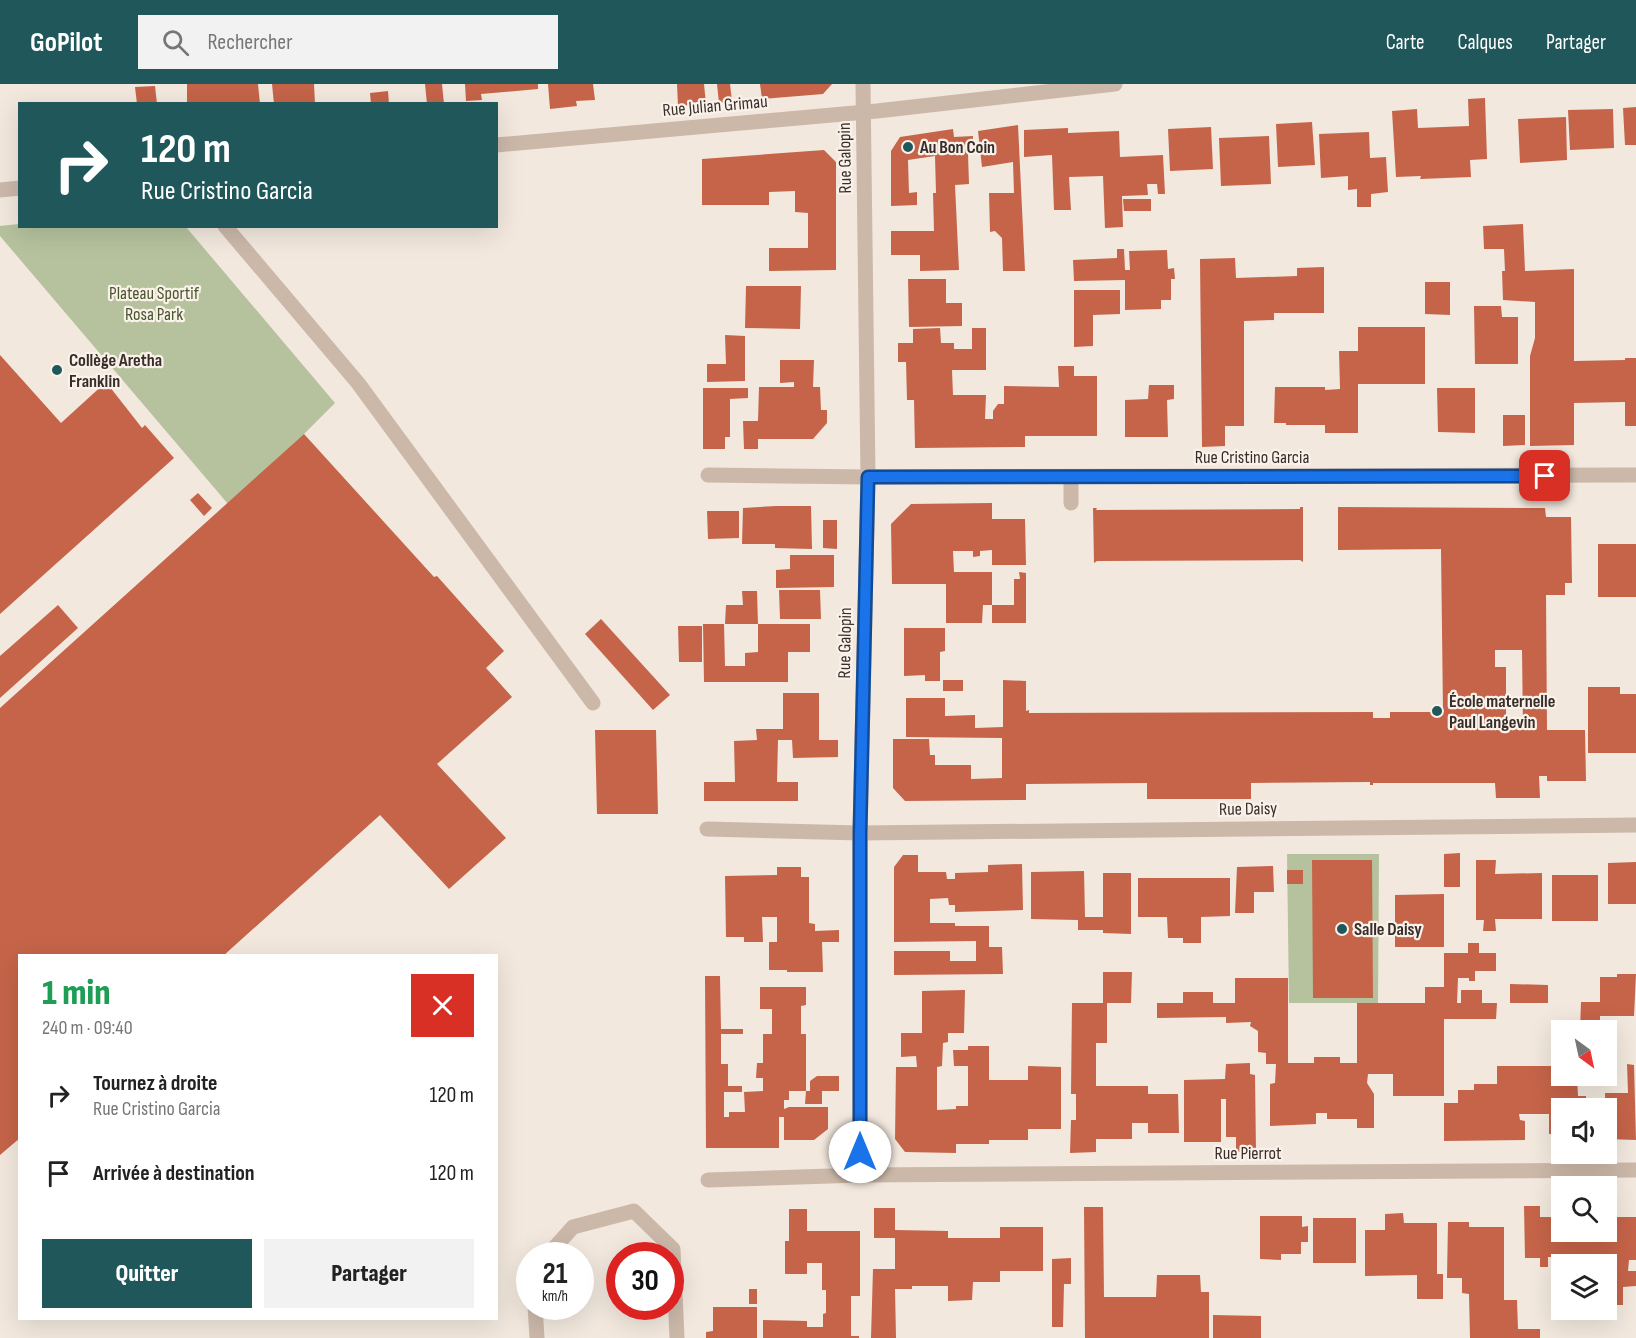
<!DOCTYPE html>
<html lang="fr">
<head>
<meta charset="utf-8">
<style>
  :root { --surface:#fff; --page:#f2f2f2; --text:#222; --muted:#767676; --accent:#1f575a }
  body { margin:0; font-family:"Sofia Sans Condensed",sans-serif; background:var(--page); color:var(--text); height:100vh; display:flex; flex-direction:column; font-size:22px; white-space:nowrap }
  * { box-sizing:border-box; margin:0 }
  p { font-size:20px; color:var(--muted) }
  .icon { flex:none; width:33px; height:33px; fill:none; stroke:currentColor; stroke-width:2; stroke-linecap:round; stroke-linejoin:round }
  .map { position:relative; flex:1; overflow:hidden }
  .sheet { position:absolute; left:18px; top:870px; width:480px; height:366px; display:flex; flex-direction:column; background:var(--surface); border-radius:0px; box-shadow:0 6px 24px #0002 }
  .sheet>* { flex:none }
  .guide { position:absolute; left:18px; top:18px; width:480px; height:126px; border-radius:0px; box-shadow:0 6px 24px #0002; background:#1f575a; color:#fff; overflow:hidden }
  .needle { width:39px; rotate:147deg }
  .fabs { position:absolute; left:1551px; top:936px; display:grid; gap:12px }
  .fabs a { display:grid; place-items:center; width:66px; height:66px; border-radius:0px; background:var(--surface); box-shadow:0 6px 24px #0002; font-size:30px }
  .speed { position:absolute; left:516px; top:1158px; display:flex; gap:12px; font-size:30px; font-weight:700; text-align:center }
  .speed>* { display:grid; place-content:center; width:78px; height:78px; border-radius:50%; background:var(--surface); box-shadow:0 6px 24px #0002; line-height:1 }
  .speed small { font-size:15px; font-weight:400 }
  .speed .limit { border:9px solid #d22; background:#fff; color:#111 }
  .pin { position:absolute; display:grid; place-items:center; width:51px; height:51px; color:#fff; margin:-26px; border-radius:12px; box-shadow:0 3px 9px #0006 }
  .me { position:absolute; width:66px; margin:-33px; rotate:0deg; stroke-linejoin:round; filter:drop-shadow(0 0 4px #0008) }
  .turn { display:flex; align-items:center; gap:21px; height:126px; padding:0 24px; font-size:27px }
  .turn .icon { width:78px; height:78px; stroke-width:2.5 }
  .turn b { display:block; font-size:42px; line-height:51px }
  .round { display:grid; place-items:center; flex:none; width:63px; height:63px; border-radius:0px; background:var(--page) }
  .headline { display:flex; align-items:center; justify-content:space-between; height:102px; padding:0 24px }
  h1 { font-size:36px; font-weight:800; line-height:45px; color:#1e9e55 }
  .action { display:flex; gap:12px; margin-top:auto; padding:12px 24px }
  .action a { flex:1; height:69px; border-radius:0px; background:var(--accent); color:#fff; font-size:24px; font-weight:800; line-height:69px; text-align:center }
  .action a+a { background:var(--page); color:var(--text) }
  ul { padding:0; list-style:none }
  li { display:flex; align-items:center; gap:18px; height:78px; padding:0 24px }
  li div { flex:1 }
  li b { display:block; font-size:22px }
  li em { font-style:normal }
  header { display:flex; align-items:center; gap:36px; box-sizing:border-box; height:84px; padding:0 30px; background:var(--accent); color:#fff }
  header strong { font-size:28px }
  nav { display:flex; gap:33px; margin-inline-start:auto; font-size:21px }
  .search { width:420px; height:54px; background:var(--page); display:flex; align-items:center; gap:15px; box-sizing:border-box; padding:0 21px; border-radius:0px; color:var(--muted); font-size:22px }
  .map>svg:first-child { display:block }
</style>
</head>
<body>
<header>
<strong>GoPilot</strong>
<div class="search"><svg class="icon" aria-label="search" viewBox="0 0 24 24"><circle cx="10" cy="10" r="6"/><path d="M15 15l6 6"/></svg>Rechercher</div>
<nav><a>Carte</a><a>Calques</a><a>Partager</a></nav>
</header>
<div class="map">
<svg width="1636" height="1254" viewBox="0 0 1636 1254">
  <rect width="100%" height="100%" fill="#f2e8de"/>
  <g fill="#b6c29e">
    <path d="M19 140 20 142 186 143 335 319 304 350 228 420 0 152V142Z"/>
    <path d="M1287 770H1379L1378 919H1289Z"/>
  </g>
  <g fill="#c56449" fill-rule="evenodd">
    <path d="M187 0H258L260 20H187Z"/>
    <path d="M272 0H314L315 20H274Z"/>
    <path d="M425 0H442L444 20H427Z"/>
    <path d="M465 0H538V5L481 10 482 16 466 17Z"/>
    <path d="M548 0H593L595 16 576 17 577 22 550 25Z"/>
    <path d="M677 0H704L706 20 678 22Z"/>
    <path d="M717 0H730L732 17 719 19Z"/>
    <path d="M760 0H832L823 10 762 15Z"/>
    <path d="M155 2 157 20H137L135 3Z"/>
    <path d="M388 7 389 20H371L370 9Z"/>
    <path d="M1485 14 1487 75 1470 76 1471 93 1420 95 1421 92 1396 93 1392 27 1417 25 1418 44 1469 42 1468 15Z"/>
    <path d="M1636 23V61H1625L1623 24Z"/>
    <path d="M1613 25 1614 64 1570 66 1568 26Z"/>
    <path d="M1566 33 1567 76 1520 79 1518 35Z"/>
    <path d="M1312 38 1315 81 1278 83 1276 40Z"/>
    <path d="M1018 41 1025 187H1003L1002 154 995 147 990 148 989 109H1014L1013 78 982 83 978 47Z"/>
    <path d="M1211 43 1213 85 1170 87 1168 45Z"/>
    <path d="M1068 44V49L1119 47 1120 73 1163 71 1165 110H1158L1157 100H1147L1148 111 1122 112 1123 143 1105 144 1103 92 1069 93 1071 126H1054L1052 71 1024 73V46Z"/>
    <path d="M953 45 954 53 973 52V70H968L969 100 955 101 959 186 920 187V171H891V147H934L933 109H936L935 72 908 76 909 109 917 108V121L891 122V67L900 53Z"/>
    <path d="M1369 48 1370 74 1386 73 1388 108 1371 110V123H1357V105L1348 106V92L1321 94 1319 50Z"/>
    <path d="M1269 52 1271 100 1221 102 1219 54Z"/>
    <path d="M824 66 836 78V186L769 187V164H808V129L795 128V107L769 108V121H702V75Z"/>
    <path d="M1123 115H1151V127H1124Z"/>
    <path d="M1523 140 1525 187 1574 185V277L1625 276V274H1636V342H1625V318L1574 319V361L1530 362V272L1535 254V218L1503 216 1502 187H1505L1504 165H1484L1483 142Z"/>
    <path d="M1117 165H1124L1125 186H1130L1129 167 1167 166 1168 185 1174 184 1175 195H1171V216H1161V225L1125 226V196L1074 197 1073 176 1117 174Z"/>
    <path d="M1235 174 1236 194 1297 192V184L1324 183V229H1274V236L1244 237V342H1225V362L1202 363 1200 175Z"/>
    <path d="M908 195H946V219H962V242L909 243Z"/>
    <path d="M1425 198H1450V231L1425 230Z"/>
    <path d="M746 202H801L800 245 745 244Z"/>
    <path d="M1074 206H1120V230L1093 231V262L1074 263Z"/>
    <path d="M1474 222H1501L1502 233H1518V280H1475Z"/>
    <path d="M1358 243H1425V300H1358V349H1325V341H1286V339H1274L1275 303H1325V306L1340 305 1339 267H1358Z"/>
    <path d="M940 244 941 259H954V265H972V244H986V286H952L953 311H986L985 335H993V327L998 320H1004V302L1059 303 1058 282H1074V292H1097V352H1025V363L915 364 914 316H907L906 278H898V259H913V245Z"/>
    <path d="M725 251 745 252V297L707 298V280H726Z"/>
    <path d="M0 271 61 339 106 298 142 344 145 341 174 374 0 530Z"/>
    <path d="M780 276H814L813 303H820L821 326H827V339L813 355H758V365H744L743 337H758L759 303H794V298L780 299Z"/>
    <path d="M1149 301H1174V315L1167 316 1168 353H1125V316L1148 315Z"/>
    <path d="M703 304H748V314L730 315V353H725V365H703Z"/>
    <path d="M1437 304H1475V349L1438 348Z"/>
    <path d="M1503 331H1525V361L1503 362Z"/>
    <path d="M304 350 434 493 437 492 504 567 486 584 512 613 437 680 506 754 449 805 380 731 223 872H20V1054L0 1071V624Z"/>
    <path d="M198 409 212 424 204 432 190 416Z"/>
    <path d="M992 419V435H1025L1026 481H992V466L980 467V472L973 473V467H953L954 488H992V521H983L982 539H946V500H892L891 440 911 420Z"/>
    <path d="M776 422H811L812 465 775 464V460H742L743 424Z"/>
    <path d="M1300 423H1303V478L1300 476 1097 477 1094 479 1093 424H1097L1096 426 1300 425Z"/>
    <path d="M1338 423 1545 424 1546 433H1571L1572 499H1565V511H1546L1547 646H1585L1586 697H1547V692H1539L1540 714H1496L1495 699H1373V701H1370V698L1251 699V715H1147V699L1026 700V716L905 717 893 704V655H929L930 671H935V681H971V695L1002 694V654L906 653V614H945V632L975 631V644L1003 643V596L1026 597V627L1029 626V629L1373 628V634H1390V628H1443L1441 465 1338 466ZM1495 566H1522L1523 644 1495 645V636H1506V583H1495Z"/>
    <path d="M707 427H739V454L708 455Z"/>
    <path d="M823 436H837V465L823 464Z"/>
    <rect x="1598" y="460" width="38" height="53"/>
    <path d="M790 471H834V503L776 504V486L790 485Z"/>
    <path d="M1019 488 1026 489V539H992V521H1014V495H1020Z"/>
    <path d="M779 506H820L821 535H780Z"/>
    <path d="M742 507H757L758 540H725L726 521H743Z"/>
    <path d="M58 521 78 544 0 614V572Z"/>
    <path d="M601 535 670 611 653 626 585 550Z"/>
    <path d="M703 540H724L725 582H745V569L758 568V540H810V568H788V598H704Z"/>
    <path d="M678 542H702V578H679Z"/>
    <path d="M904 544H945V567L940 568V597H925V591L904 592Z"/>
    <rect x="943" y="596" width="20" height="11"/>
    <path d="M1588 603H1620V610H1636V669H1588Z"/>
    <path d="M783 609H819V656H838V673L793 674 792 656H778L777 698H798V717H704V698H735L734 657 757 656 756 645H783Z"/>
    <path d="M595 646H656L658 730H597Z"/>
    <path d="M1460 769V803H1444V770Z"/>
    <path d="M903 771H918V788H946L947 795H955V789L988 788V781L1022 780 1023 826 955 828V821H949L948 814 930 815V839H955V842H989V863H1002L1003 890 894 891V867H950V877H976V857L894 858V783Z"/>
    <path d="M1312 776H1372L1373 914H1313Z"/>
    <path d="M1476 776H1496L1495 790 1542 789V835H1495L1496 847H1483L1484 836H1476Z"/>
    <path d="M1636 778V820H1608V779Z"/>
    <path d="M1273 782 1274 808H1254V829H1235L1237 783Z"/>
    <path d="M777 783H801V793H809V839L815 840V847L839 846V858H822L823 888H787V886H769V858H777V833H762L763 858H744V853H726L725 792 777 791Z"/>
    <rect x="1287" y="786" width="16" height="14"/>
    <path d="M1084 787 1085 833H1103V789H1131V850L1103 849V846H1078V836L1031 835V788Z"/>
    <rect x="1552" y="791" width="46" height="46"/>
    <path d="M1138 794H1230V832L1201 833V859H1183V854H1168L1167 833H1138Z"/>
    <path d="M1444 810V863H1395V811Z"/>
    <path d="M1468 859H1479V869H1496V887H1475V897H1469V894H1458L1457 919H1461V906H1482V919H1497L1496 935H1444V1012H1393V990H1368L1367 999 1374 1010V1044H1357V1035H1327V1029H1316V1040L1270 1042V1000L1275 999 1276 980H1266V969L1258 968V947L1250 942 1251 938 1226 939V933L1157 934V919H1183V908H1213V919H1235V894H1288V979H1314V973H1340V979H1357V919H1425V903H1444V869H1468Z"/>
    <path d="M1103 888H1132L1131 919H1107V959H1096V1002H1148V1010H1178L1179 1049H1148V1039H1132V1055H1096V1068L1070 1069 1071 1036H1076V1010H1071L1072 919H1103Z"/>
    <path d="M1617 890H1636L1634 932H1600V946H1580L1581 918H1600V893H1617Z"/>
    <path d="M705 892H720L721 945H743V950H721V980H728V1002H742V1008H724V1033H729V1028H745L744 1008 763 1007V994H756L757 979H763V950H772V925H760V903H806V921L801 922V950H806V1007H789V1016H784V1025L789 1023H828V1045L814 1056H784V1033H779V1064H706Z"/>
    <path d="M1510 900 1548 901V919H1510Z"/>
    <path d="M965 906 964 949H948V958L943 959 942 982 937 983V1026L956 1025V1022H968V982H954L953 966H968V962H989V996H1028V982L1061 983V1045H1028V1056H989V1060H956V1069L905 1068 895 1055 896 983H917L916 972 901 973V949H922V907Z"/>
    <path d="M1250 979V990L1255 991 1256 1068H1236V1053H1226V1015H1221V1058H1184V996L1225 995 1226 980Z"/>
    <path d="M1627 980 1634 981 1636 1056 1606 1055 1605 1009H1628Z"/>
    <path d="M1497 982H1562V992H1577L1578 1012H1586V1024H1562V1050H1549V1030H1519L1520 1036 1525 1037V1056L1444 1057V1019H1458V1006H1474V1000H1497Z"/>
    <path d="M817 992H839V1007H822V1020H805L806 1007H810V997Z"/>
    <path d="M1524 1122H1540V1133H1562V1148H1606L1608 1133H1636V1176H1629L1628 1187H1636V1202L1623 1203V1221H1609V1183H1606V1180H1565V1173H1548V1183H1540V1174H1525Z"/>
    <path d="M1084 1123H1103L1104 1213H1156L1157 1191H1200L1201 1208H1209V1254H1085Z"/>
    <path d="M874 1124H895V1146L948 1147V1154H1000V1143H1043V1187H1000V1198H973L972 1216 948 1217V1202H912V1205H895L896 1254H871L873 1185H895V1154H874Z"/>
    <path d="M789 1125H807V1147H860V1212H851V1252H859V1254H763V1236L807 1237V1243H823V1230L826 1229V1206H822V1179H807V1190H785V1157H789Z"/>
    <path d="M1403 1129 1404 1139H1437V1190H1443V1215H1417V1191L1365 1192V1146H1385V1130Z"/>
    <path d="M1260 1132H1302V1143L1308 1142V1158H1301V1170H1281V1176L1260 1175Z"/>
    <rect x="1313" y="1134" width="43" height="45"/>
    <path d="M1448 1138H1469V1143H1504V1216H1517L1518 1245H1540V1254H1470L1469 1210 1462 1209V1194H1447Z"/>
    <path d="M1071 1174V1200H1064L1063 1243H1052V1175Z"/>
    <rect x="749" y="1205" width="8" height="15"/>
    <path d="M713 1223H757V1254H706V1248L713 1247Z"/>
    <path d="M1213 1231 1261 1232V1254H1213Z"/>
  </g>
  <g fill="none" stroke-linecap="round" stroke-linejoin="round">
    <g stroke="#cbb8a9" stroke-width="15">
      <path d="M225 142 358 299 593 619"/>
      <path d="M1071 419V393"/>
      <path d="M547 1172 573 1143 634 1127 673 1165 677 1254"/>
      <path d="M535 1222 537 1254"/>
    </g>
    <g stroke="#cbb8a9" stroke-width="15">
      <path d="M496 61 877 27 1115 0"/>
      <path d="M0 106 20 104"/>
      <path d="M708 391 868 393 1636 391"/>
      <path d="M707 745 860 749 1636 741"/>
      <path d="M860 1091V749L868 393 863 0"/>
      <path d="M708 1096 860 1091 1636 1086"/>
    </g>
  </g>
  <g fill="none" stroke-linecap="round" stroke-linejoin="round">
    <defs>
      <path id="route" d="M860 1068V749L868 393 1545 392"/>
    </defs>
    <use href="#route" stroke="#114b97" stroke-width="15"/>
    <use href="#route" stroke="#1a73e8" stroke-width="10"/>
  </g>
  <g fill="#1f575a" stroke="#faf2ea" stroke-width="2">
    <circle cx="908" cy="63" r="6"/>
    <circle cx="57" cy="286" r="6"/>
    <circle cx="1437" cy="627" r="6"/>
    <circle cx="1342" cy="845" r="6"/>
  </g>
  <g text-anchor="middle" dominant-baseline="central" stroke-width="4.5" stroke-linejoin="round" paint-order="stroke">
    <g font-size="18" fill="#382e29" stroke="#faf2ea">
      <text transform="translate(715 22) rotate(-5)">Rue Julian Grimau</text>
      <text transform="translate(845 74) rotate(-91)">Rue Galopin</text>
      <text x="1252" y="373">Rue Cristino Garcia</text>
      <text transform="translate(845 559) rotate(-89)">Rue Galopin</text>
      <text transform="translate(1248 725) rotate(-1)">Rue Daisy</text>
      <text x="1248" y="1069">Rue Pierrot</text>
    </g>
    <g font-size="18" font-weight="bold" fill="#382e29" stroke="#faf2ea" text-anchor="start">
      <text x="920" y="63">Au Bon Coin</text>
      <text x="69" y="276">Collège Aretha<tspan x="69" dy="21">Franklin</tspan></text>
      <text x="1449" y="617">École maternelle<tspan x="1449" dy="21">Paul Langevin</tspan></text>
      <text x="1354" y="845">Salle Daisy</text>
    </g>
    <g font-size="18" fill="#48562d" stroke="#faf2ea">
      <text x="154" y="209">Plateau Sportif<tspan x="154" dy="21">Rosa Park</tspan></text>
    </g>
  </g>
</svg>
<div class="fabs">
<a><svg class="needle" viewBox="-14 -14 28 28"><path d="M0-13l5 13h-10z" fill="#e53935"/><path d="M0 13l5-13h-10z" fill="#767676"/></svg></a>
<a><svg class="icon" aria-label="sound" viewBox="0 0 24 24"><path d="M4 9h4l5-4v14l-5-4H4zM17 9q2 3 0 6"/></svg></a>
<a><svg class="icon" aria-label="search" viewBox="0 0 24 24"><circle cx="10" cy="10" r="6"/><path d="M15 15l6 6"/></svg></a>
<a><svg class="icon" aria-label="layers" viewBox="0 0 24 24"><path d="M12 4l9 5-9 5-9-5zM3 14l9 5 9-5"/></svg></a>
</div>
<div class="speed"><div>21<small>km/h</small></div><div class="limit">30</div></div>
<div class="pin" style="left:1545px;top:392px;background:#d93025"><svg class="icon" aria-label="arrive" viewBox="0 0 24 24"><path d="M6 21V4h12l-3 4 3 4H6"/></svg></div>
<svg class="me" style="left:860px;top:1068px" viewBox="-20 -20 40 40"><circle r="19" fill="#fff"/><path d="M0-13L10 11 0 6-10 11z" fill="#1a73e8"/></svg>
<div class="guide">
<div class="turn"><svg class="icon" aria-label="right" viewBox="0 0 24 24"><path d="M7 20v-9h11M14 6l5 5-5 5"/></svg><div><b>120 m</b>Rue Cristino Garcia</div></div>
</div>
<section class="sheet">
<div class="headline"><div><h1>1 min</h1><p>240 m · 09:40</p></div><a class="round" style="background:#d93025;color:#fff"><svg class="icon" aria-label="close" viewBox="0 0 24 24"><path d="M6 6l12 12M18 6L6 18"/></svg></a></div>
<ul>
<li><svg class="icon" aria-label="right" viewBox="0 0 24 24"><path d="M7 20v-9h11M14 6l5 5-5 5"/></svg><div><b>Tournez à droite</b><p>Rue Cristino Garcia</p></div><em>120 m</em></li>
<li><svg class="icon" aria-label="arrive" viewBox="0 0 24 24"><path d="M6 21V4h12l-3 4 3 4H6"/></svg><div><b>Arrivée à destination</b></div><em>120 m</em></li>
</ul>
<div class="action"><a>Quitter</a><a>Partager</a></div>
</section>
</div>
</body>
</html>
